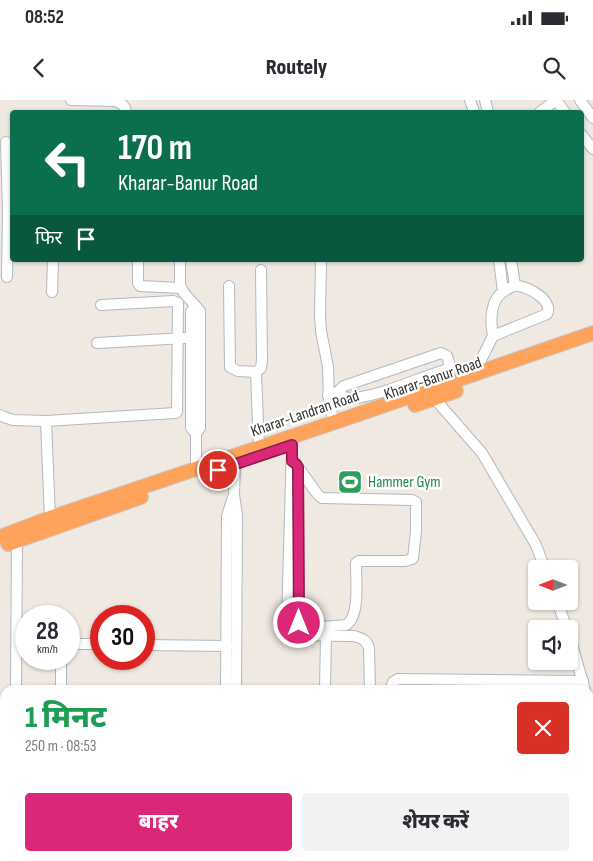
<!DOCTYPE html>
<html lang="hi">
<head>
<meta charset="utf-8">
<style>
  :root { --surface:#fff; --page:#f2f2f3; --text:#2b2b33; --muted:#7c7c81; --accent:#db2777 }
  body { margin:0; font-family:"Sofia Sans Condensed","Noto Sans Devanagari",sans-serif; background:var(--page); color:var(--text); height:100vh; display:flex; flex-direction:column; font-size:19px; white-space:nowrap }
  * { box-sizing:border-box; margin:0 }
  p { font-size:16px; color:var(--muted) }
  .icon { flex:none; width:28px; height:28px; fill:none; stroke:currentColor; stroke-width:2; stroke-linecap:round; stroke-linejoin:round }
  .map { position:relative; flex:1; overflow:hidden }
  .drawer { position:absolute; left:0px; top:585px; width:594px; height:176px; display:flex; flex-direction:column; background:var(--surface); border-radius:15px 15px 0 0; box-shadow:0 1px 4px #0004 }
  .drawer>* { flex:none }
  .hud { position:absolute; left:10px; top:10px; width:574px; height:152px; border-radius:5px; box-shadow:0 1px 4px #0004; background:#0b6e4f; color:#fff; overflow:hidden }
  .needle { width:32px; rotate:270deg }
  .tools { position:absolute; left:528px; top:460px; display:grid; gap:10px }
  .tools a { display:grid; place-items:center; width:50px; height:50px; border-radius:5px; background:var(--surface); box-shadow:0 1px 4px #0004; font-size:25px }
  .speed { position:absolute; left:15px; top:505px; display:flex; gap:10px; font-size:25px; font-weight:700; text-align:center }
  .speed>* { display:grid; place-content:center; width:65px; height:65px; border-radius:50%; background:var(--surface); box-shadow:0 1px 4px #0004; line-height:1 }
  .speed small { font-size:12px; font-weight:400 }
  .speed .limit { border:8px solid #d22; background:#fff; color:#111 }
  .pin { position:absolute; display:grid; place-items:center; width:42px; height:42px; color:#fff; margin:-21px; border:2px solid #fff; border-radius:50%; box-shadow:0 1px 5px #0007 }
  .me { position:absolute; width:55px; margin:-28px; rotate:0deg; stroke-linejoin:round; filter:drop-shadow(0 0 4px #0008) }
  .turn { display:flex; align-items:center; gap:18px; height:105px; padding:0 25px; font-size:22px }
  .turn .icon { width:65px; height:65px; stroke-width:2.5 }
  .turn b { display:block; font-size:35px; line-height:42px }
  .then { display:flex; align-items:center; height:48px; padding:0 25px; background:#0003; gap:10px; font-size:19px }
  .round { display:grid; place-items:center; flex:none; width:52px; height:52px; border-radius:5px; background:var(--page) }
  .overview { display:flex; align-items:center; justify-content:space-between; height:85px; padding:0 25px }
  h1 { font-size:30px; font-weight:800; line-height:38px; color:#1e9e55 }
  .action { display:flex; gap:10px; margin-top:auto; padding:10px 25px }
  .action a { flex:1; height:58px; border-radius:5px; background:var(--accent); color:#fff; font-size:20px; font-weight:800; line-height:58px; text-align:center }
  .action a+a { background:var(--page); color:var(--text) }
  .status { display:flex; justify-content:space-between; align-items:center; height:35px; padding:0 25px; background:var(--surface); direction:ltr }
  .status svg { height:14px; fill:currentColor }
  header { display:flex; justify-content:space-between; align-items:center; height:65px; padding:0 25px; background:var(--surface); font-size:22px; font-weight:800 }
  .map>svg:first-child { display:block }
</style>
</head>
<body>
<div class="status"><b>08:52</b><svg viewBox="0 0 49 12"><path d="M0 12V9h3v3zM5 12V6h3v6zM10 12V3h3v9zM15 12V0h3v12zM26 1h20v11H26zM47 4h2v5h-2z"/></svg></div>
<header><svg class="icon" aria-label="back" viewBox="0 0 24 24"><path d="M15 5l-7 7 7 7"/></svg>Routely<svg class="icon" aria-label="search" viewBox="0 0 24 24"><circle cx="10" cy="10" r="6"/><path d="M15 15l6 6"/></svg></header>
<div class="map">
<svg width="593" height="761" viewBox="0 0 593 761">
  <rect width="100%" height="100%" fill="#efe9e1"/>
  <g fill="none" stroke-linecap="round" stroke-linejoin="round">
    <defs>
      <g id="minor">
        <path d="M71 0 115 1C121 3 125 5 126 12"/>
        <path d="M470 0 474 12"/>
        <path d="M485 0 488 12"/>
        <path d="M556 0 565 12"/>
        <path d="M580 0 593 18"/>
        <path d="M540 12 556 0"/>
        <path d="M581 34 593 49"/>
        <path d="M6 42 8 112 7 177"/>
        <path d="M138 160V183L140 186 181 188"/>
        <path d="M180 160V186L184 193 200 211V328L196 333V369"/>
        <path d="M321 160 320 215 321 231 328 267 329 302 334 323"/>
        <path d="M499 160 503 191"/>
        <path d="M511 160 515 185"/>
        <path d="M229 186 230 267 238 271 256 272 259 348"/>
        <path d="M52 192 53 160"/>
        <path d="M195 206 191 212V328L196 333"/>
        <path d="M97 243 185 238"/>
        <path d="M256 272 261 268 262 260 261 170"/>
        <path d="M474 274 493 236C490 220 490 198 506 190 510 188 513 185 517 186 528 186 554 201 547 214L493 236"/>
        <path d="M431 293 434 298 482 353 536 445 545 469"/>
        <path d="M328 295C338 294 344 299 355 298 385 294 416 279 445 270L450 266 447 256 441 253 344 286 335 294"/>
        <path d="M0 315 4 317 13 320 46 321 175 313 177 312 178 203 173 201 101 205"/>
        <path d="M46 321 50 418"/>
        <path d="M292 345 287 522C287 527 288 530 292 533 299 537 342 535 354 536 361 538 367 540 369 548L370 590"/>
        <path d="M292 361 296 364 298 367 299 524C309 529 334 526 346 525 360 517 356 481 356 466V463L359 461H405L412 459 413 458 416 432V402L412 400 322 398 318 395 298 367"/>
        <path d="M235 364 234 395 237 415 236 590"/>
        <path d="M557 501 567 529"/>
        <path d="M569 534 585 590"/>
        <path d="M69 544H101"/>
        <path d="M144 545 227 546"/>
        <path d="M16 590 17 436"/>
        <path d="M61 590V559"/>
        <path d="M226 590 227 416 233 397"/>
        <path d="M325 590 326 535"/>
        <path d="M390 590 393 582 398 579 583 581"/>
        <path d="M589 606 593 626"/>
        <path d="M589 643 593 642"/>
        <path d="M589 674H593"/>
        <path d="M0 691H5"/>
        <path d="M589 711H593"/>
        <path d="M0 738H5"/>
        <path d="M13 756V761"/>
        <path d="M589 756 593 757"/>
        <path d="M295 761V756"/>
        <path d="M323 761V756"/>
        <path d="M355 761V756"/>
        <path d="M390 761V756"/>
        <path d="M434 761V756"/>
        <path d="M477 761V756"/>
      </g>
      <g id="highway">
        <path d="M415 305 456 291"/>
        <path d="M0 437 50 418 356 315 593 233"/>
        <path d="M8 444 141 397"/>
      </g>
    </defs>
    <use href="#minor" stroke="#b4b7c1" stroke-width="12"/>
    <use href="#highway" stroke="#c9c9c9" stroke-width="16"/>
    <use href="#minor" stroke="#fff" stroke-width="10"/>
    <use href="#highway" stroke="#ffa35c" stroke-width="14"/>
  </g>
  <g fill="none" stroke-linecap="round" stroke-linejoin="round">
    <defs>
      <path id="route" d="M218 370 292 345V361L296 364 298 367 299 523"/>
    </defs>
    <use href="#route" stroke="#8e194d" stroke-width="12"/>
    <use href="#route" stroke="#db2777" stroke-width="9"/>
  </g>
  <defs>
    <symbol id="stadium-square" viewBox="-11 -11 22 22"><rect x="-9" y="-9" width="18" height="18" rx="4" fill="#2e9e5b" stroke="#fff"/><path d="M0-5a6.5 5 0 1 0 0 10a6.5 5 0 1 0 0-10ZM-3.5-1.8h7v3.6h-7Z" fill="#fff"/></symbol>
  </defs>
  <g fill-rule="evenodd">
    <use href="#stadium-square" x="336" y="368" width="28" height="28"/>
  </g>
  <g text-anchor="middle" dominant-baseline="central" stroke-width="5" stroke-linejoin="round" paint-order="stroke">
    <g font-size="16" fill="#2e2e2e" stroke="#fff">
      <text transform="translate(433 279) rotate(-19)">Kharar-Banur Road</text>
      <text transform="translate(305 314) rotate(-19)">Kharar-Landran Road</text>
    </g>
    <g font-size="16" fill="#27864d" stroke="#fff" text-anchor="start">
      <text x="368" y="382">Hammer Gym</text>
    </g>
  </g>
</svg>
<div class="tools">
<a><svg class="needle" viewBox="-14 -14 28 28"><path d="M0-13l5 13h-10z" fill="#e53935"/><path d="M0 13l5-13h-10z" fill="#7c7c81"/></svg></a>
<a><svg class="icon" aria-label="sound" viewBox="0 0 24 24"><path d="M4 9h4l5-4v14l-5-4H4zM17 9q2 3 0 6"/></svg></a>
</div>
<div class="speed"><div>28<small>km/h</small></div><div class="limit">30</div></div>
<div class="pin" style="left:218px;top:370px;background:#d93025"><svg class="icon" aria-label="arrive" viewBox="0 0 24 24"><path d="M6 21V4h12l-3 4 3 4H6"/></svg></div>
<svg class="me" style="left:299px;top:523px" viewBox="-20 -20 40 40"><circle r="17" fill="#db2777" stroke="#fff" stroke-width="3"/><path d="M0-11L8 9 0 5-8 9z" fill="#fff"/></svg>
<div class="hud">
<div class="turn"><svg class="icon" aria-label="left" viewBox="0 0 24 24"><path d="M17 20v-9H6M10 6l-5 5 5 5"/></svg><div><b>170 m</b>Kharar-Banur Road</div></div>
<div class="then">फिर<svg class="icon" aria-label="arrive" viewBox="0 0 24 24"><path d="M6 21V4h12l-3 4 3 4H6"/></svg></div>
</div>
<section class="drawer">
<div class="overview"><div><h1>1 मिनट</h1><p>250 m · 08:53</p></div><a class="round" style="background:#d93025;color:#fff"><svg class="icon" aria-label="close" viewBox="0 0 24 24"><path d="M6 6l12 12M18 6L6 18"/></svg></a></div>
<div class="action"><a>बाहर</a><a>शेयर करें</a></div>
</section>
</div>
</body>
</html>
